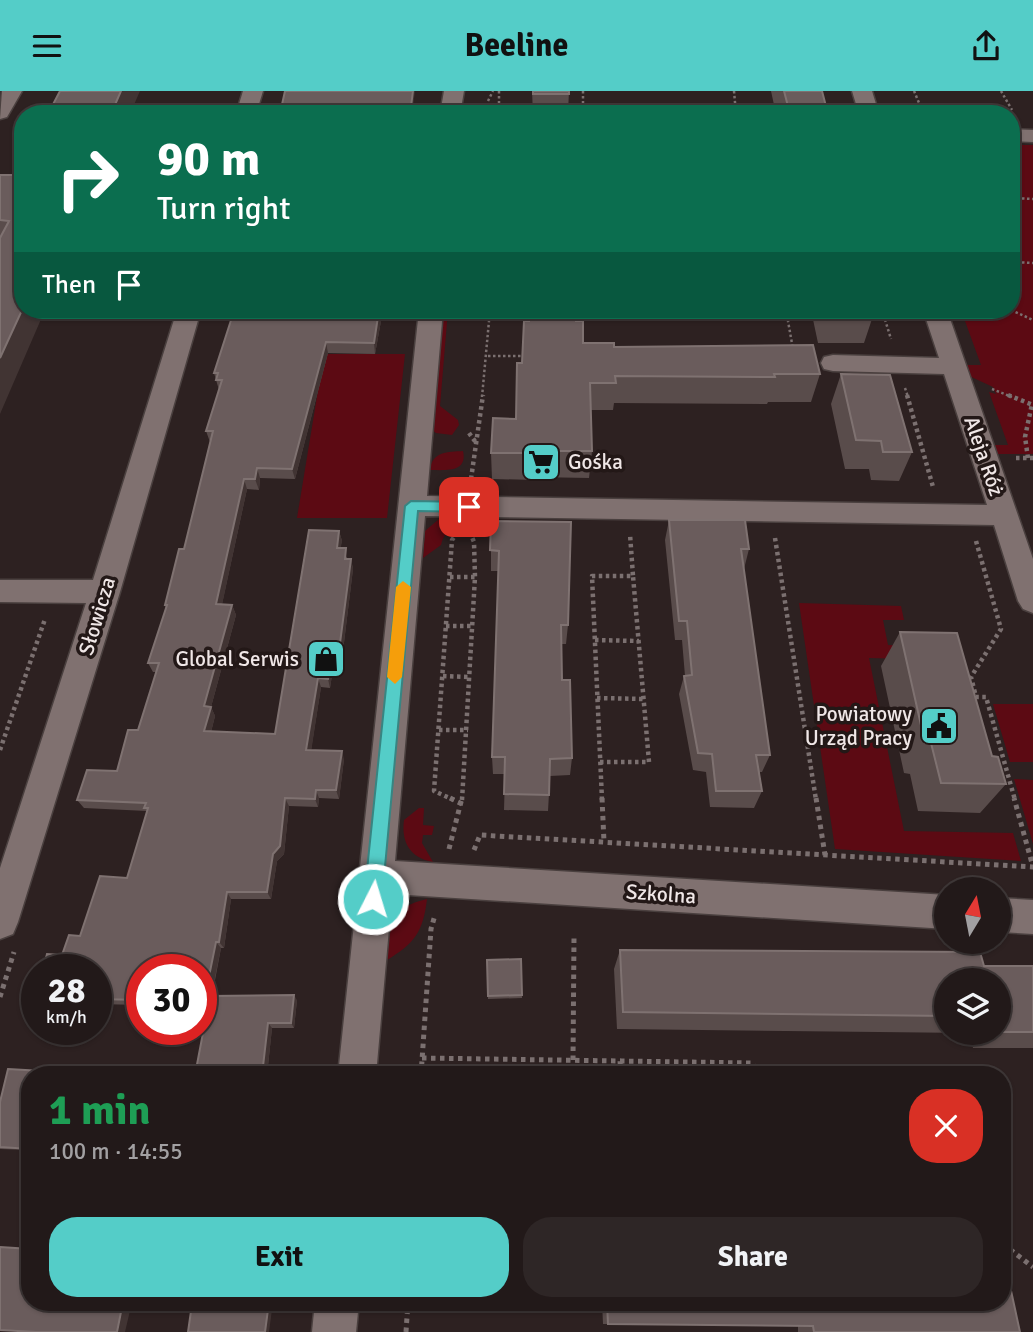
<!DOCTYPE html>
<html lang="en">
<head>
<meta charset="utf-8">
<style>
  :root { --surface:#221919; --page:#2e2626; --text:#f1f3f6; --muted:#a2a0a2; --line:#3f3838; --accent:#54cdc8 }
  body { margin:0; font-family:Signika,sans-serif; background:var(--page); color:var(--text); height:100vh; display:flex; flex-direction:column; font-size:26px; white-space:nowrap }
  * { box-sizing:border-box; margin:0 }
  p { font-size:23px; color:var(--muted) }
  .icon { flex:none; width:38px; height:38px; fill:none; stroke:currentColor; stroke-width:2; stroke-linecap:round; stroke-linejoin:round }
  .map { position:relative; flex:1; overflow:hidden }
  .side { position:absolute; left:21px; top:975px; width:990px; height:245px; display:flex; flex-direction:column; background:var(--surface); border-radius:28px; box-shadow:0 2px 5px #0004,0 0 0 2px var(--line) }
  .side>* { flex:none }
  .banner { position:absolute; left:14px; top:14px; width:1006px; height:214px; border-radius:28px; box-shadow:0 2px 5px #0004,0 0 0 2px var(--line); background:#0b6e4f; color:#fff; overflow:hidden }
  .needle { width:46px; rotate:10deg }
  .controls { position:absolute; left:934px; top:786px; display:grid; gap:14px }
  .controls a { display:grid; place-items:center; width:77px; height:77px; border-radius:50%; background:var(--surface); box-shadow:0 2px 5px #0004,0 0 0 2px var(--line); font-size:35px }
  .speed { position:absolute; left:21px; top:863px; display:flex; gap:14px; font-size:35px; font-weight:700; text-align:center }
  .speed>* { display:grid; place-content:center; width:91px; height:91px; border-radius:50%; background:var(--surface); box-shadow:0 2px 5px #0004,0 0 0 2px var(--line); line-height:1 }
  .speed small { font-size:18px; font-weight:400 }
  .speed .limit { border:10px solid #d22; background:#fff; color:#111 }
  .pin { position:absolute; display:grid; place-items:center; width:60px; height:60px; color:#fff; margin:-30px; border-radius:14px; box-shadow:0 4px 10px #0006 }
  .me { position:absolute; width:77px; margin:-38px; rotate:5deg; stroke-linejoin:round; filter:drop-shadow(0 0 5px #0008) }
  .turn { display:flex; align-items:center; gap:24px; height:147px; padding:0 28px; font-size:32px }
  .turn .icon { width:91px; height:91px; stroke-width:2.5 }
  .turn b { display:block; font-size:49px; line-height:60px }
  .then { display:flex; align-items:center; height:66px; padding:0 28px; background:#0003; gap:14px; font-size:26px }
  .round { display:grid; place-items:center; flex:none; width:74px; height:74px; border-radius:28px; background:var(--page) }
  .headline { display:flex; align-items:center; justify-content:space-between; height:119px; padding:0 28px }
  h1 { font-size:42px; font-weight:800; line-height:52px; color:#1e9e55 }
  .action { display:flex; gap:14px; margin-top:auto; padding:14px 28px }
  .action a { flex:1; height:80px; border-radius:28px; background:var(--accent); color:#111; font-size:28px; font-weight:800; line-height:80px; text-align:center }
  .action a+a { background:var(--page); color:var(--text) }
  header { display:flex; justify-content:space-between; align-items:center; height:91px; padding:0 28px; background:var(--accent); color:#111; font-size:32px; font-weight:800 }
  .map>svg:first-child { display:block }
</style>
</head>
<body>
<header><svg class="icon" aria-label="menu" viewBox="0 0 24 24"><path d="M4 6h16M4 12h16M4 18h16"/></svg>Beeline<svg class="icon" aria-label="share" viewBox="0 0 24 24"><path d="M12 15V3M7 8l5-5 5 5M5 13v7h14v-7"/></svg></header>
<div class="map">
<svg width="1033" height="1241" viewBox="0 0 1033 1241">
  <rect width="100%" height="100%" fill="#2d2121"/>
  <g fill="#5c0a13">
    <path d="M1012 54H1033V363H993L990 354H1008L989 301 996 303 993 296 967 284 963 274H981L961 219H1012Z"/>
    <path d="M442 219H448L440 315 458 329 459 334 452 344 436 342 431 338Z"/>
    <path d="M324 263H405L387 427H297Z"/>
    <path d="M463 360C468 382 445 379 430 379 432 360 448 361 463 360Z"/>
    <path d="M453 426C452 438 443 443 441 454L423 467 425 440 439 428Z"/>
    <path d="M799 512 901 515 904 529H883L888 554 950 557 953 569 869 567 904 740 1013 742 1021 770 835 758Z"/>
    <path d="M993 613H1033V671H1010Z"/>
    <path d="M1014 688 1033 689V753Z"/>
    <path d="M419 717H424L423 734 434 735 432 744H423L422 752 433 771C410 767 401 751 404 729Z"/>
    <path d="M427 808C423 841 415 852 387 869 390 836 390 816 427 808Z"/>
  </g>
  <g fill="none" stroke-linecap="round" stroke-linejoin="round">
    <defs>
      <g id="street">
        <path d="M2 0H22L7 26 0 28Z"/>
        <path d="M243 0H263L256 23H236Z"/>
        <path d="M444 0H464L460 23H440Z"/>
        <path d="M852 0H872L879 23H859Z"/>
        <path d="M1012 38 1033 39V51L1012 50Z"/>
        <path d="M177 219H201L120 501 18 831 13 843 0 848V777L86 512 0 511V489H93Z"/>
        <path d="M419 219H443L427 405 987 414 944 283 833 280 824 278 821 272 824 266 833 264 939 267 923 219H947L1033 468V522L1023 518 1018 510 994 434 425 425 395 770 947 804V838L392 803 376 984H338Z"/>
        <path d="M999 807 1033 809V843L999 841Z"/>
        <path d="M315 1211H359L356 1241H312Z"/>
      </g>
    </defs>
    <use href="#street" stroke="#4a403f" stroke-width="3"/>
    <g stroke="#7b7070" stroke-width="2.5" stroke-dasharray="2.5 2.5" stroke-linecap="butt">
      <path d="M499 0V23"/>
      <path d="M583 0V23"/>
      <path d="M734 0 736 23"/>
      <path d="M914 0 922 19H1010"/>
      <path d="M1001 0 1012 19"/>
      <path d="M488 10 493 0"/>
      <path d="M1012 107 1033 108"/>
      <path d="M1012 171 1033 172"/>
      <path d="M786 219 793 258"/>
      <path d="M882 219 891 248"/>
      <path d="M1011 219 1033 229"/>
      <path d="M488 265H526"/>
      <path d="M905 297 908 306"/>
      <path d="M992 298 1012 306"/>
      <path d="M482 306 490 219"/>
    </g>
    <g stroke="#7b7070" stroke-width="4.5" stroke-dasharray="3.5 3.5" stroke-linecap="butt">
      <path d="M907 304 933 396"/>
      <path d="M1008 304 1033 314"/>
      <path d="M469 342 477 353"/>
      <path d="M1016 367H1033"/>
      <path d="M1028 367 1025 346 1032 313"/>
      <path d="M471 388 483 304"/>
      <path d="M775 447 816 709"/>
      <path d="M976 450 1001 538 971 586 976 606H986L1015 709"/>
      <path d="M450 486H475"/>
      <path d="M446 535H472"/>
      <path d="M595 549 639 550"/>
      <path d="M443 585 470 586"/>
      <path d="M597 607 644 608"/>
      <path d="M439 639H468"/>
      <path d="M0 659 45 528"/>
      <path d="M600 671H649L633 485"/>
      <path d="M454 709 434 700 452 449 457 442"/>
      <path d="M462 709 475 486 474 451 471 444"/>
      <path d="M602 709 592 485H633L630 443"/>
    </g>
    <g stroke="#7b7070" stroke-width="5" stroke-dasharray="4.5 4.5" stroke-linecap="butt">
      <path d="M450 707 462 713"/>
      <path d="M602 707 604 751"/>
      <path d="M816 707 825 764"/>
      <path d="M449 758 462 707"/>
      <path d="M474 759 480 744 1033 776 1014 707"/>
      <path d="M0 906 14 861"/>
      <path d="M422 967 620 970 621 984"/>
      <path d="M573 969 574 847"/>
      <path d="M620 970 751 972 765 984"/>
      <path d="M421 984 431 838 435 824"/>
      <path d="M1003 1153 1033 1176"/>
      <path d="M406 1241 408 1211"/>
    </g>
    <use href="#street" fill="#807170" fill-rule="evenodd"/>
  </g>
  <g fill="#594c4b" fill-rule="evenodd">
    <path d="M532 0H569L568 22 580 23H533Z"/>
    <path d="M771 0H822L828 23H776Z"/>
    <path d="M0 84H17L0 323Z"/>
    <path d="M383 219 375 263 328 262 295 388 260 387 259 399 247 398 222 513 232 514 236 524 211 616 215 625 211 641 275 643 339 440 342 450 340 457 348 468H351L353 478 340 584H332L330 597 321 596 311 659 344 668 339 708 319 707 318 716 289 715 284 763 277 770 271 808H231L224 857H221L212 905 297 909 294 937H272L267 984H195L208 916 201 915V878H142V914L96 913V878L62 864 80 845 127 787 147 720 84 717 77 709 117 680 138 639 157 581H153L148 572 166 517 165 514 184 458 210 351 206 340 219 299 214 282 260 225Z"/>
    <path d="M811 219H873L874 222 864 252H818Z"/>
    <path d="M529 230H576L583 252 820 283 811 311H768L767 313 614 312 613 319H591L592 360 589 387 535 386V389L492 388 491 362 516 328 522 272Z"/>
    <path d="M841 283 912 361 899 390 871 389 869 378H845L831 313Z"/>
    <path d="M669 429 749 458 744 478 770 664 762 681H759L762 700 754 717 710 716 706 681 693 679 679 603 684 585H685L682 549H675L665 449Z"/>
    <path d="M491 430 568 534 566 553H561L562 589 572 667 570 684 550 685 548 720 504 719 505 683H493L492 666 498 480H491Z"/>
    <path d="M900 541 992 665 1006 693 980 722 918 720 910 683 904 682 881 575Z"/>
    <path d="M620 859 984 875H1033V957H973L970 942 617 938 614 878ZM947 889H999V942H947Z"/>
    <path d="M521 868 522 907 488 908 487 869Z"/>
    <path d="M8 978 59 981 63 983 30 984V1059L0 1058V1011Z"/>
    <path d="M602 1211H1003L1020 1241H798V1235L603 1233Z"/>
  </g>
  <g fill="#413433">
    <path d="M121 0H140L130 23H111Z"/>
    <path d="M413 0H415L412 23H410Z"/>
    <path d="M23 217V219H45L0 323V267Z"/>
    <path d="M379 219H383L375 263 374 252Z"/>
    <path d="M326 251 328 262 295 388 292 378Z"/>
    <path d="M257 377 260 387 259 399 255 388Z"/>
    <path d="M244 388 247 398 220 523 216 513Z"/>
    <path d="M339 440 342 450 339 467 337 457Z"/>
    <path d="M351 468 353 478 340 584 337 575Z"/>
    <path d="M232 514 236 524 211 616 215 625 209 649 204 640V615Z"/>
    <path d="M330 575 332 584 330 597 328 588Z"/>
    <path d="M318 587 321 596 310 668 306 659Z"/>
    <path d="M342 660 344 668 339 708 336 699Z"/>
    <path d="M316 699 319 707 318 716 315 708Z"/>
    <path d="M285 707 289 715 284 763 277 770 271 808 267 801 273 763Z"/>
    <path d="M227 801 231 808 224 857 219 851Z"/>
    <path d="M216 851 221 857 209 916 204 910Z"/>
    <path d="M294 904 297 909 294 937 291 932Z"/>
    <path d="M268 932 272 937 267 984H262Z"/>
    <path d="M123 1211H132L125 1241H117Z"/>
    <path d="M269 1211H273L269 1241H265Z"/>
  </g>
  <g fill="#6a5c5c" stroke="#7f7271" stroke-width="2">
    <path d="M60 0H121L111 23H48Z"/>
    <path d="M285 0H413L410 23H284L286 18H281Z"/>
    <rect x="533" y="0" width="36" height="3"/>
    <path d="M784 0H822L828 23H790Z"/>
    <path d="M544 21 580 22V23H544Z"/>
    <path d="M23 72V217L0 267V147L9 130 0 129V84H17Z"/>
    <path d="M262 219H379L374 252 326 251 292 378 257 377 255 388H244L216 513 232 514 204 615 211 616 204 640 275 643 309 439 339 440 337 457H346L345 468H351L337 575H330L328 588 318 587 306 659 342 660 336 699H316L315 708 285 707 280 755 273 763 267 801H227L219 851H216L204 910H201V878H142V909L96 908V878H43L47 863 62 864 69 844 80 845 100 785 127 787 148 717H144L146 712 77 709 87 679 117 680 128 639H138L159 572H148L167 514H165L179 458H184L213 340H206L222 289H216L218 282H214L233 223 260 225Z"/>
    <path d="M529 219H576V230H583V252H614V256L813 254 820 283H774L775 286 615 285 616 292H590L592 360H536L535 362H491L493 327 516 328 517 272H522L524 230H529Z"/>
    <path d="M826 219H873L874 222H827Z"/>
    <path d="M841 283 890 284 912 361H883L881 350 856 349Z"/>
    <path d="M669 429H745L749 458H741L770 664H756L762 700H716L712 663 698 662 684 585 692 584 687 530H679Z"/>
    <path d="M491 430 571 431 568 534H561L562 589H570L572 667 550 668 549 704 504 703 505 666H492L499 460 490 459Z"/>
    <path d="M900 541 957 542 992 665 998 666 1006 693 941 692 931 652H925Z"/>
    <path d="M620 859 980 861 984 875H1033V941H999V889H947V925L623 921Z"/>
    <path d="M521 868 522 904 488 905 487 869Z"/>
    <path d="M294 904 291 932H268L262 984H195L210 905Z"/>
    <path d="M8 978 59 981 58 984H30V1058L0 1056V1011Z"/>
    <path d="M0 1156 30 1158V1211H123L117 1241H36L0 1239Z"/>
    <path d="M1003 1172H1005L1020 1241H814L813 1235 608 1233 607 1211H1003Z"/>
    <path d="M226 1211H269L265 1241H188L191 1220 224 1221Z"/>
  </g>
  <path fill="#54cdc8" stroke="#378582" stroke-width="2" d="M411 410 469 411 476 416 469 421 418 420 382 808 379 814 373 816 367 814 364 808 405 415Z"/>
  <path fill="#f59e0b" d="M403 490 411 496 402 586 395 593 387 586 396 496Z"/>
  <defs>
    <symbol id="supermarket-square" viewBox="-11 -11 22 22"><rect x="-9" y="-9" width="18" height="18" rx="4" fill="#54cdc8" stroke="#231817"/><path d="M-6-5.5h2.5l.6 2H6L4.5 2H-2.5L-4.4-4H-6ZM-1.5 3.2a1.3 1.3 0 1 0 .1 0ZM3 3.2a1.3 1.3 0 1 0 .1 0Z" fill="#111"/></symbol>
    <symbol id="shop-square" viewBox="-11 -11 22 22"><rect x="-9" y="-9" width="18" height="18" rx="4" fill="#54cdc8" stroke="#231817"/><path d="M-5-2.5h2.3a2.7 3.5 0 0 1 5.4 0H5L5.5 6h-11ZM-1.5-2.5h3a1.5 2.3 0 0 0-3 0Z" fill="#111"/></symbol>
    <symbol id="civic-square" viewBox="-11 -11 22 22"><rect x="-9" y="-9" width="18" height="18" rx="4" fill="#54cdc8" stroke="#231817"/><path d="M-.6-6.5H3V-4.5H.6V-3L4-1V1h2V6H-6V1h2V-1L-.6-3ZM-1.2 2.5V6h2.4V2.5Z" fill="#111"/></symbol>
  </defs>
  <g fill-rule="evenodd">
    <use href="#supermarket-square" x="519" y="349" width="44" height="44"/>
    <use href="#shop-square" x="304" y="546" width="44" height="44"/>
    <use href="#civic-square" x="917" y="613" width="44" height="44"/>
  </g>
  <g text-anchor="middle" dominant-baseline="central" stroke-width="7" stroke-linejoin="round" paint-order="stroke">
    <g font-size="21" fill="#f0e7e7" stroke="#231817">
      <text transform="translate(984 365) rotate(71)">Aleja Róż</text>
      <text transform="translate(97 525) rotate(-73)">Słowicza</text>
      <text transform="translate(661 803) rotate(4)">Szkolna</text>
    </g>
    <g font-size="21" fill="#f0e7e7" stroke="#231817" text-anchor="end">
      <text x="568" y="371" text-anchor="start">Gośka</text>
      <text x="299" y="568">Global Serwis</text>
      <text x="912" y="623">Powiatowy<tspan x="912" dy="24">Urząd Pracy</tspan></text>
    </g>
  </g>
</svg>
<div class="controls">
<a><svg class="needle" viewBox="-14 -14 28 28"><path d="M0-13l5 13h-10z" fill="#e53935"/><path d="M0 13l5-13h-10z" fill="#a2a0a2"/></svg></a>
<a><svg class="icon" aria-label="layers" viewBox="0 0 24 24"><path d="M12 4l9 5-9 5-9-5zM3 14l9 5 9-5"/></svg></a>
</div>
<div class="speed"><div>28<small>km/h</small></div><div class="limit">30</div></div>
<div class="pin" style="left:469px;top:416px;background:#d93025"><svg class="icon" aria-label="arrive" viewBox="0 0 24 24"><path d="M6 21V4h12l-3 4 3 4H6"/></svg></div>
<svg class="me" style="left:373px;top:808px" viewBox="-20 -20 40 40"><circle r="17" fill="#54cdc8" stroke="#fff" stroke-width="3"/><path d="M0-11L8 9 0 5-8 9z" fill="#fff"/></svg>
<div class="banner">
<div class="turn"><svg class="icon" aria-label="right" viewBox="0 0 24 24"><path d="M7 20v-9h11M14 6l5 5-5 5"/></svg><div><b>90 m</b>Turn right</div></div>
<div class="then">Then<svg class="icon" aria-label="arrive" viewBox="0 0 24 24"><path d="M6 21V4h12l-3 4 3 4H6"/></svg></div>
</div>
<section class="side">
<div class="headline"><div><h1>1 min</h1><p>100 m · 14:55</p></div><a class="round" style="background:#d93025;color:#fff"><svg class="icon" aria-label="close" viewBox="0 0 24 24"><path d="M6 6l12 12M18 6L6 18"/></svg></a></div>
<div class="action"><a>Exit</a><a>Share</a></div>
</section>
</div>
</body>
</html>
